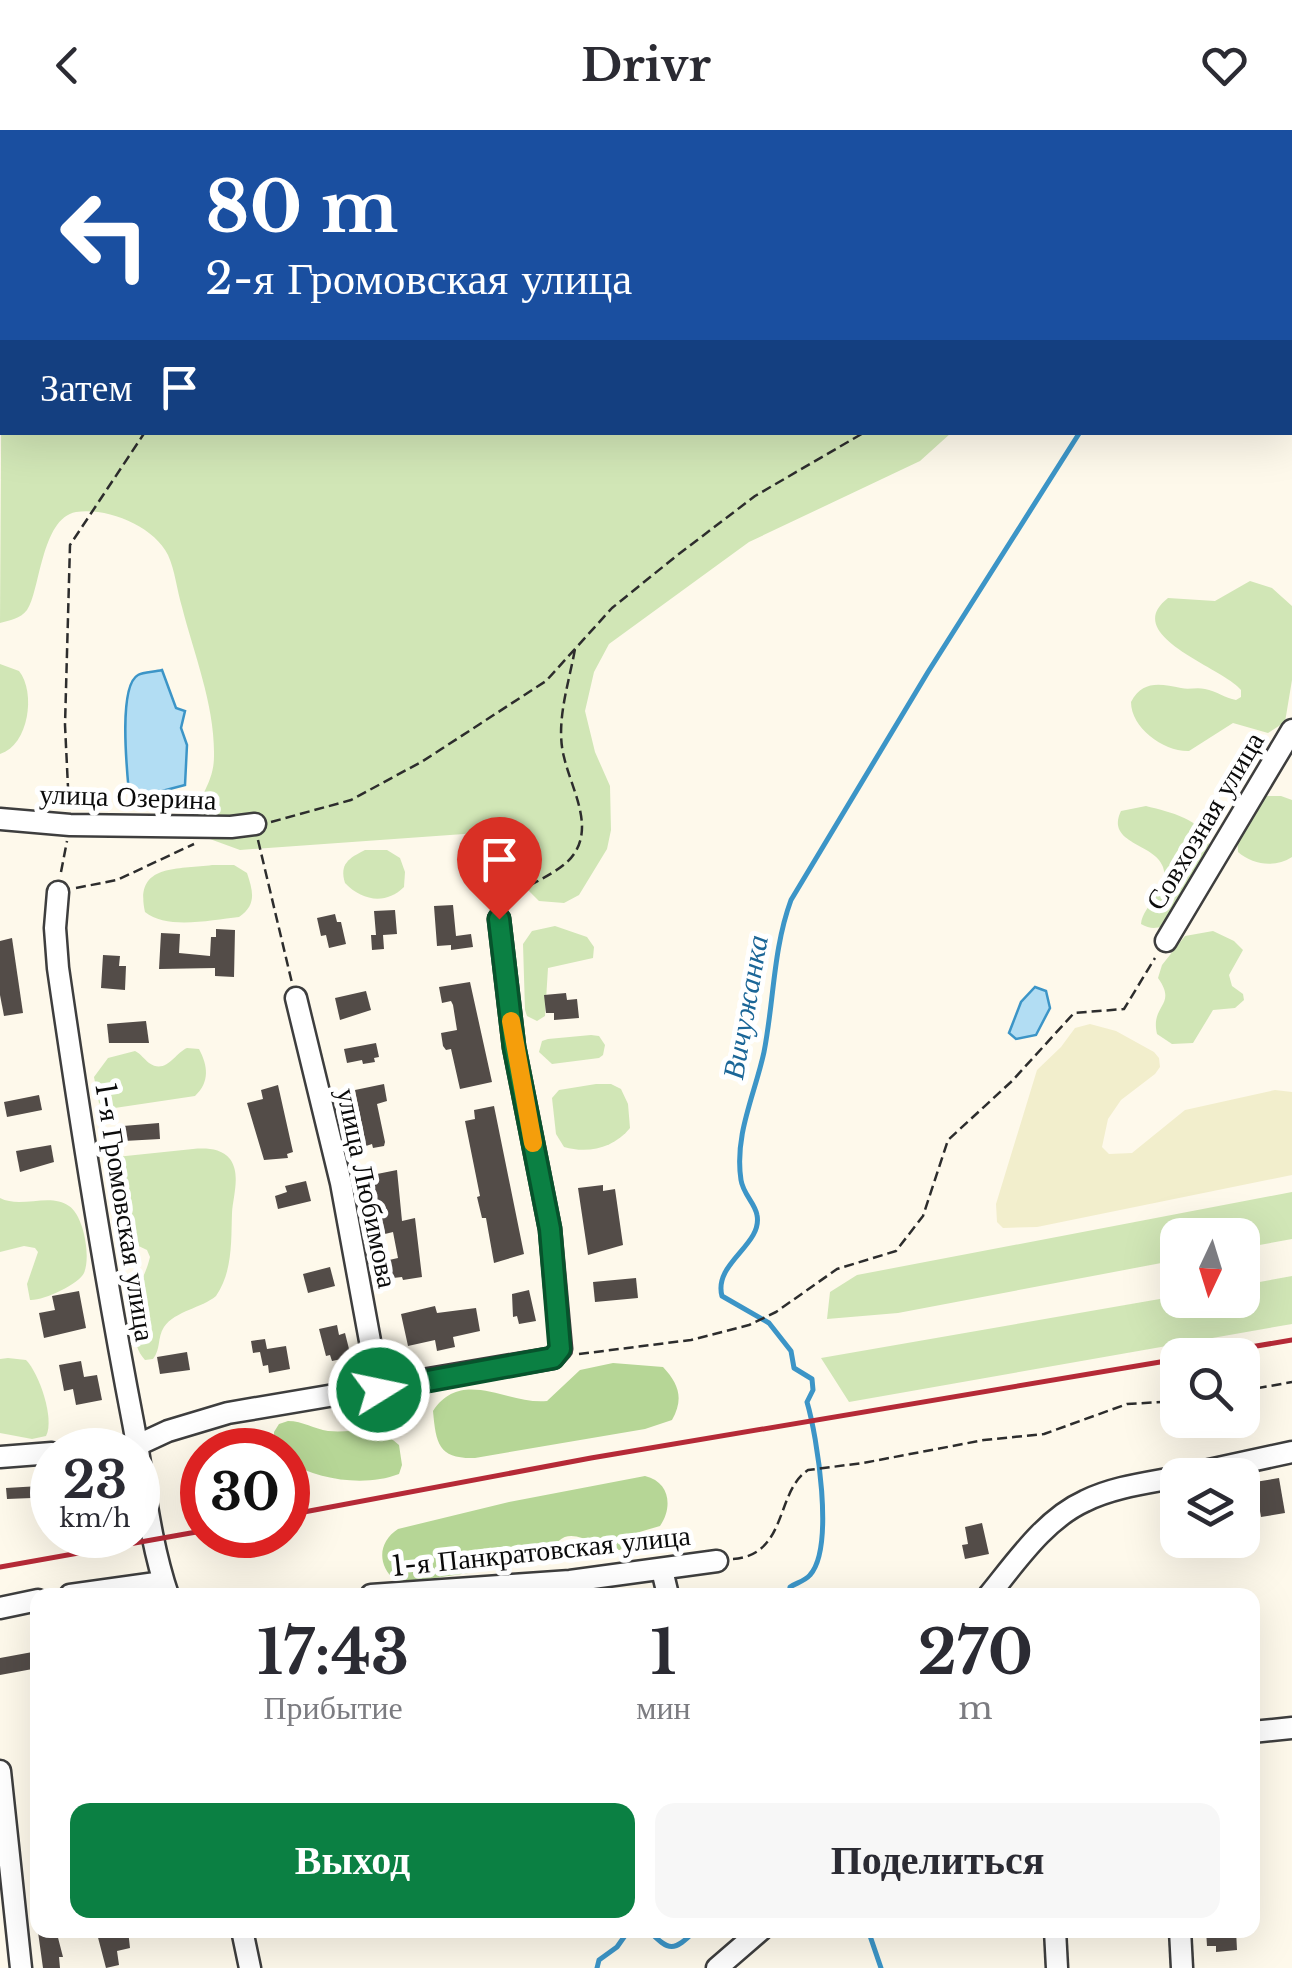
<!DOCTYPE html>
<html lang="ru">
<head>
<meta charset="utf-8">
<style>
  :root { --surface:#fff; --page:#f7f7f7; --text:#2b2b33; --muted:#7c7c81; --accent:#0b8043 }
  body { margin:0; font-family:"Libre Baskerville",serif; background:var(--page); color:var(--text); height:100vh; display:flex; flex-direction:column; font-size:38px; white-space:nowrap }
  * { box-sizing:border-box; margin:0 }
  p { font-size:32px; color:var(--muted) }
  .icon { flex:none; width:55px; height:55px; fill:none; stroke:currentColor; stroke-width:2; stroke-linecap:round; stroke-linejoin:round }
  .map { position:relative; flex:1; overflow:hidden }
  .sheet { position:absolute; left:30px; top:1458px; width:1230px; height:350px; display:flex; flex-direction:column; background:var(--surface); border-radius:20px; box-shadow:0 10px 40px #0002 }
  .sheet>* { flex:none }
  .hud { position:absolute; left:0px; top:0px; width:1292px; height:305px; box-shadow:0 10px 40px #0002; background:#1a4fa0; color:#fff; overflow:hidden }
  .needle { width:65px; rotate:184deg }
  .fabs { position:absolute; left:1160px; top:1088px; display:grid; gap:20px }
  .fabs a { display:grid; place-items:center; width:100px; height:100px; border-radius:20px; background:var(--surface); box-shadow:0 10px 40px #0002; font-size:50px }
  .speed { position:absolute; left:30px; top:1298px; display:flex; gap:20px; font-size:50px; font-weight:700; text-align:center }
  .speed>* { display:grid; place-content:center; width:130px; height:130px; border-radius:50%; background:var(--surface); box-shadow:0 10px 40px #0002; line-height:1 }
  .speed small { font-size:25px; font-weight:400 }
  .speed .limit { border:15px solid #d22; background:#fff; color:#111 }
  .pin { position:absolute; display:grid; place-items:center; width:85px; height:85px; color:#fff; margin:-102px -42px; border-radius:50% 50% 50% 0; rotate:-45deg; box-shadow:0 0 10px #0007 }
  .pin .icon { rotate:45deg }
  .me { position:absolute; width:110px; margin:-55px; rotate:80deg; stroke-linejoin:round; filter:drop-shadow(0 0 8px #0008) }
  .turn { display:flex; align-items:center; gap:35px; height:210px; padding:0 40px; font-size:45px }
  .turn .icon { width:130px; height:130px; stroke-width:2.5 }
  .turn b { display:block; font-size:70px; line-height:85px }
  .then { display:flex; align-items:center; height:95px; padding:0 40px; background:#0003; gap:20px; font-size:38px }
  .eta { display:flex; justify-content:space-evenly; align-items:center; height:170px; text-align:center }
  .eta b { font-size:60px; font-weight:700; line-height:70px }
  .cta { display:flex; gap:20px; margin-top:auto; padding:20px 40px }
  .cta a { flex:1; height:115px; border-radius:20px; background:var(--accent); color:#fff; font-size:40px; font-weight:700; line-height:115px; text-align:center }
  .cta a+a { background:var(--page); color:var(--text) }
  header { display:flex; justify-content:space-between; align-items:center; height:130px; padding:0 40px; background:var(--surface); font-size:45px; font-weight:700 }
  .map>svg:first-child { display:block }
</style>
</head>
<body>
<header><svg class="icon" aria-label="back" viewBox="0 0 24 24"><path d="M15 5l-7 7 7 7"/></svg>Drivr<svg class="icon" aria-label="heart" viewBox="0 0 24 24"><path d="M12 20l-8-8c-3-5 5-10 8-4 3-6 11-1 8 4z"/></svg></header>
<div class="map">
<svg width="1292" height="1838" viewBox="0 0 1292 1838">
  <rect width="100%" height="100%" fill="#fef9eb"/>
  <path fill="#f2eecc" d="M1090 894 1116 901 1154 922 1159 928 1160 937 1155 944 1121 970 1108 989 1102 1017 1109 1024 1132 1023 1185 980 1275 960 1292 962V1045L1037 1097 1003 1098 997 1092 996 1074 1037 940 1061 917 1075 898Z"/>
  <g fill="#d1e6b6">
    <path d="M29 0H1074L1075 2H27Z"/>
    <path d="M2 158V302L951 303 920 331 749 412 609 514 594 542 585 581 595 622 610 656 611 700 607 719 579 765 564 773 539 771 526 758 500 714 478 703 240 720 199 705C190 669 214 660 214 626 215 576 194 524 182 477 177 461 175 440 168 425 154 396 107 377 76 382 41 388 40 463 27 480 20 489 10 490 0 493Z"/>
    <path d="M1250 451 1272 458 1292 476V550L1285 592 1268 603 1233 593 1189 621C1164 622 1131 598 1131 572 1143 550 1160 554 1181 558 1189 560 1196 557 1205 559 1216 561 1225 568 1236 570L1241 567V560C1224 538 1119 506 1168 468L1215 471Z"/>
    <path d="M0 534 19 541C36 562 29 615 0 624Z"/>
    <path d="M1260 666H1281L1292 670V727C1275 738 1253 735 1238 722L1237 701Z"/>
    <path d="M1146 676C1169 682 1204 689 1209 715L1171 791C1161 798 1153 801 1141 794 1143 774 1171 760 1163 737 1155 713 1105 714 1121 681Z"/>
    <path d="M365 720H387L400 728 405 742 404 757C386 775 362 771 345 753 339 734 349 728 365 720Z"/>
    <path d="M212 735H234L247 743C253 761 257 775 239 787 211 790 167 800 145 782 134 733 178 740 212 735Z"/>
    <path d="M555 796 587 807 594 817 593 828 548 838 545 886 537 891 527 886 525 880 523 814 532 801Z"/>
    <path d="M1213 801 1234 811 1243 820 1229 845 1232 856 1243 864 1244 870 1235 878 1213 880 1193 913 1172 914 1157 904C1150 874 1178 876 1158 848L1162 835 1185 806Z"/>
    <path d="M591 905 599 906 605 915 603 925 599 928 552 934 539 922 542 911 548 909Z"/>
    <path d="M187 918 199 919C208 936 210 952 195 966L108 979 99 973 94 947 108 928 135 921C141 924 144 929 149 933 166 945 175 923 187 918Z"/>
    <path d="M596 954H611L621 959 628 974 630 998C614 1018 588 1024 564 1017L556 1004 552 968 559 960Z"/>
    <path d="M193 1019C206 1018 221 1018 230 1029 241 1044 233 1066 232 1083 231 1111 233 1141 216 1166 202 1178 175 1181 164 1197 157 1208 161 1219 153 1229L145 1230C136 1220 136 1212 134 1199 127 1160 142 1160 150 1127L147 1120 126 1110C119 1090 107 1046 116 1027Z"/>
    <path d="M1292 1062V1109L1243 1118 1242 1105H1178L1177 1130 898 1183 827 1189 830 1162 857 1145Z"/>
    <path d="M0 1068C21 1079 50 1062 69 1076 84 1086 91 1127 84 1143 79 1154 43 1171 30 1170L27 1154 38 1122 35 1118 24 1116 0 1122Z"/>
    <path d="M1292 1146V1194L849 1272 821 1228 1177 1166 1178 1170H1242L1243 1155Z"/>
    <path d="M8 1228 26 1230C39 1243 55 1289 46 1306L32 1309 0 1303V1229Z"/>
  </g>
  <g fill="#b6d696">
    <path d="M613 1233 663 1237C679 1254 684 1269 672 1290L645 1299 475 1328C439 1329 436 1315 433 1281 462 1237 508 1275 547 1271L580 1240Z"/>
    <path d="M288 1291C303 1291 314 1299 328 1301 358 1304 372 1291 399 1315L402 1335 399 1344C365 1357 319 1350 288 1332V1320H274V1302L279 1294Z"/>
    <path d="M645 1346C670 1352 673 1377 660 1396L636 1403 620 1420C589 1419 566 1384 547 1429L536 1433 408 1452 395 1450C377 1435 378 1412 398 1399L509 1372Z"/>
  </g>
  <g fill="#b2ddf3" stroke="#3c95c7" stroke-width="2.5">
    <path d="M162 540 176 578 185 581 181 598 187 615 185 655 143 666 129 663C127 641 118 556 138 545 143 542 155 542 162 540Z"/>
    <path d="M1035 857 1046 861 1050 878 1036 905 1016 909 1009 903 1021 872Z"/>
  </g>
  <g fill="none" stroke-linecap="round" stroke-linejoin="round">
    <g stroke="#3c95c7" stroke-width="5">
      <path d="M1275 2 1277 0"/>
      <path d="M789 1465 790 1457C796 1453 805 1451 810 1445 835 1417 817 1306 807 1272L813 1260 812 1249 794 1238 791 1221 769 1193 722 1166C713 1133 763 1115 757 1085 755 1073 743 1064 741 1050 734 1005 755 964 764 922 774 871 773 819 791 770L928 542 1080 302"/>
      <path d="M648 1800C670 1822 673 1822 696 1800"/>
      <path d="M868 1800 881 1838"/>
      <path d="M597 1838 599 1830 617 1817 629 1800"/>
    </g>
  </g>
  <g fill="#534c48">
    <path d="M453 775 456 806 471 804 473 817 451 820V815L437 816 434 776Z"/>
    <path d="M395 780 397 804 383 805 384 819 372 820 371 805H376L374 781Z"/>
    <path d="M335 784 337 792H341L346 814 329 818 326 805 321 806 317 788Z"/>
    <path d="M216 799 235 800 234 847 215 846V838L159 839 161 803 180 804 179 823 210 826 211 807H216Z"/>
    <path d="M12 808 23 883 4 886 0 865V811Z"/>
    <path d="M103 825 120 826 119 836H126L125 860 101 858Z"/>
    <path d="M470 852 492 952 460 959 451 919 446 920 443 916 441 903 457 900 453 875 451 871 442 873 439 857Z"/>
    <path d="M366 861 371 880 340 890 335 868Z"/>
    <path d="M566 863 567 870 577 869 579 888 554 890V883H546L544 865Z"/>
    <path d="M146 891 149 913H109L107 894Z"/>
    <path d="M376 913 379 927 374 928 375 932 363 934 362 930 347 933 344 919Z"/>
    <path d="M384 954 387 971 377 974 385 1012 384 1016 373 1018 372 1014 366 1016 355 960Z"/>
    <path d="M278 955 293 1022 287 1024 288 1028 264 1030 247 973 263 969 261 960Z"/>
    <path d="M39 965 42 980 7 987 4 972Z"/>
    <path d="M494 976 524 1124 494 1133 486 1088H482L477 1067 480 1066 465 991 475 989 474 980Z"/>
    <path d="M159 993 160 1009 124 1011 123 996Z"/>
    <path d="M51 1015 54 1032 20 1042 16 1021Z"/>
    <path d="M397 1040 402 1091 415 1088 422 1147 403 1150 402 1147 393 1148 389 1130 398 1128 393 1102 385 1104 372 1045Z"/>
    <path d="M306 1051 311 1071 278 1079 275 1066 287 1062 285 1056Z"/>
    <path d="M603 1055V1061L615 1059 623 1115 588 1125 578 1058Z"/>
    <path d="M330 1137 335 1156 308 1163 303 1144Z"/>
    <path d="M636 1148 638 1168 595 1172 593 1152Z"/>
    <path d="M529 1160 536 1191 519 1194 517 1186 513 1187 512 1164Z"/>
    <path d="M79 1161 86 1198 44 1208 39 1183 55 1180 52 1166Z"/>
    <path d="M435 1176 437 1183 476 1178 480 1201 453 1207 455 1217 437 1221 435 1210 408 1216 401 1184Z"/>
    <path d="M337 1195 339 1205 345 1203 351 1227 332 1231 330 1225 326 1226 319 1199Z"/>
    <path d="M265 1209 267 1219 286 1216 290 1239 269 1243 268 1235 263 1236 260 1222 253 1223 251 1211Z"/>
    <path d="M187 1222 190 1240 160 1244 157 1227Z"/>
    <path d="M81 1231 84 1247 97 1245 102 1270 76 1275 73 1259 64 1261 59 1235Z"/>
    <path d="M52 1347V1371L33 1373 32 1368 7 1369 6 1358 40 1356 39 1348Z"/>
    <path d="M1279 1348 1285 1383 1261 1387 1255 1352Z"/>
    <path d="M982 1393 989 1424 965 1429 962 1415 968 1414 965 1397Z"/>
    <path d="M38 1521V1538L0 1545V1528Z"/>
    <path d="M56 1800 63 1827H59L60 1838H43L38 1802Z"/>
    <path d="M96 1800H128L130 1818 117 1821 119 1835 106 1838Z"/>
    <path d="M1206 1800H1236L1237 1820 1216 1822V1816H1207Z"/>
  </g>
  <g fill="none" stroke-linecap="round" stroke-linejoin="round">
    <defs>
      <g id="minor">
        <path d="M0 689 70 695 231 697 255 694"/>
        <path d="M58 762 55 798 58 838C80 990 104 1142 133 1292 144 1350 149 1409 168 1465"/>
        <path d="M1166 811 1292 600"/>
        <path d="M296 868 341 1053 379 1260"/>
        <path d="M127 1320 168 1301 228 1283 553 1228 561 1219 550 1099 514 917 499 789"/>
        <path d="M0 1327 52 1323"/>
        <path d="M1186 1345 1292 1322"/>
        <path d="M662 1440 668 1465"/>
        <path d="M70 1465 163 1452"/>
        <path d="M371 1465 570 1451 717 1431"/>
        <path d="M989 1465C1016 1432 1045 1389 1085 1371 1113 1357 1147 1353 1178 1347"/>
        <path d="M0 1478 38 1470"/>
        <path d="M1252 1602 1292 1598"/>
        <path d="M0 1641 21 1838"/>
        <path d="M242 1800 250 1838"/>
        <path d="M1055 1800 1057 1838"/>
        <path d="M1180 1800 1182 1838"/>
        <path d="M717 1838 761 1800"/>
      </g>
    </defs>
    <use href="#minor" stroke="#3e3e3e" stroke-width="25"/>
    <g stroke="#2d2d2d" stroke-width="2.5" stroke-dasharray="10 5" stroke-linecap="butt">
      <path d="M1017 0V2"/>
      <path d="M315 2 316 0"/>
      <path d="M69 678 65 595 70 415 145 302"/>
      <path d="M271 692 351 670 423 631 546 551 612 478 675 427 755 366 865 302"/>
      <path d="M258 710 292 853"/>
      <path d="M61 742 67 711"/>
      <path d="M76 758 117 750 194 714"/>
      <path d="M506 774C524 753 560 745 574 724 594 695 571 658 564 627 555 593 569 553 575 519"/>
      <path d="M579 1224 691 1210 749 1195 776 1182 837 1139 896 1121 923 1086 948 1010 1012 951 1074 883 1124 879 1155 828"/>
      <path d="M1242 1261 1292 1252"/>
      <path d="M733 1429C788 1425 775 1362 808 1340L863 1333 984 1310 1044 1304 1127 1274 1178 1271"/>
    </g>
    <use href="#minor" stroke="#fff" stroke-width="20"/>
    <g stroke="#b52a37" stroke-width="5">
      <path d="M1203 1225 1292 1210"/>
      <path d="M288 1385 591 1328 1178 1229"/>
      <path d="M0 1437 202 1401"/>
    </g>
  </g>
  <g fill="none" stroke-linecap="round" stroke-linejoin="round">
    <defs>
      <path id="route" d="M379 1260 553 1228 560 1219 550 1099 514 917 499 789"/>
    </defs>
    <use href="#route" stroke="#07532c" stroke-width="25"/>
    <use href="#route" stroke="#0b8043" stroke-width="18"/>
    <path stroke="#f59e0b" stroke-width="18" d="M511 891 533 1013"/>
  </g>
  <g text-anchor="middle" dominant-baseline="central" stroke-width="10" stroke-linejoin="round" paint-order="stroke">
    <g font-size="28" fill="#0b0b0b" stroke="#fff">
      <text transform="translate(128 667) rotate(2)">улица Озерина</text>
      <text transform="translate(1205 691) rotate(-59)">Совхозная улица</text>
      <text transform="translate(367 1058) rotate(78)">улица Любимова</text>
      <text transform="translate(125 1082) rotate(81)">1-я Громовская улица</text>
      <text transform="translate(541 1421) rotate(-6)">1-я Панкратовская улица</text>
    </g>
    <g font-size="30" font-style="italic" fill="#1b6697" stroke="#fff">
      <text transform="translate(745 877) rotate(-80)">Вичужанка</text>
    </g>
  </g>
</svg>
<div class="fabs">
<a><svg class="needle" viewBox="-14 -14 28 28"><path d="M0-13l5 13h-10z" fill="#e53935"/><path d="M0 13l5-13h-10z" fill="#7c7c81"/></svg></a>
<a><svg class="icon" aria-label="search" viewBox="0 0 24 24"><circle cx="10" cy="10" r="6"/><path d="M15 15l6 6"/></svg></a>
<a><svg class="icon" aria-label="layers" viewBox="0 0 24 24"><path d="M12 4l9 5-9 5-9-5zM3 14l9 5 9-5"/></svg></a>
</div>
<div class="speed"><div>23<small>km/h</small></div><div class="limit">30</div></div>
<div class="pin" style="left:499px;top:789px;background:#d93025"><svg class="icon" aria-label="arrive" viewBox="0 0 24 24"><path d="M6 21V4h12l-3 4 3 4H6"/></svg></div>
<svg class="me" style="left:379px;top:1260px" viewBox="-20 -20 40 40"><circle r="17" fill="#0b8043" stroke="#fff" stroke-width="3"/><path d="M0-11L8 9 0 5-8 9z" fill="#fff"/></svg>
<div class="hud">
<div class="turn"><svg class="icon" aria-label="left" viewBox="0 0 24 24"><path d="M17 20v-9H6M10 6l-5 5 5 5"/></svg><div><b>80 m</b>2-я Громовская улица</div></div>
<div class="then">Затем<svg class="icon" aria-label="arrive" viewBox="0 0 24 24"><path d="M6 21V4h12l-3 4 3 4H6"/></svg></div>
</div>
<section class="sheet">
<div class="eta">
<div><b>17:43</b><p>Прибытие</p></div>
<div><b>1</b><p>мин</p></div>
<div><b>270</b><p>m</p></div>
</div>
<div class="cta"><a>Выход</a><a>Поделиться</a></div>
</section>
</div>
</body>
</html>
